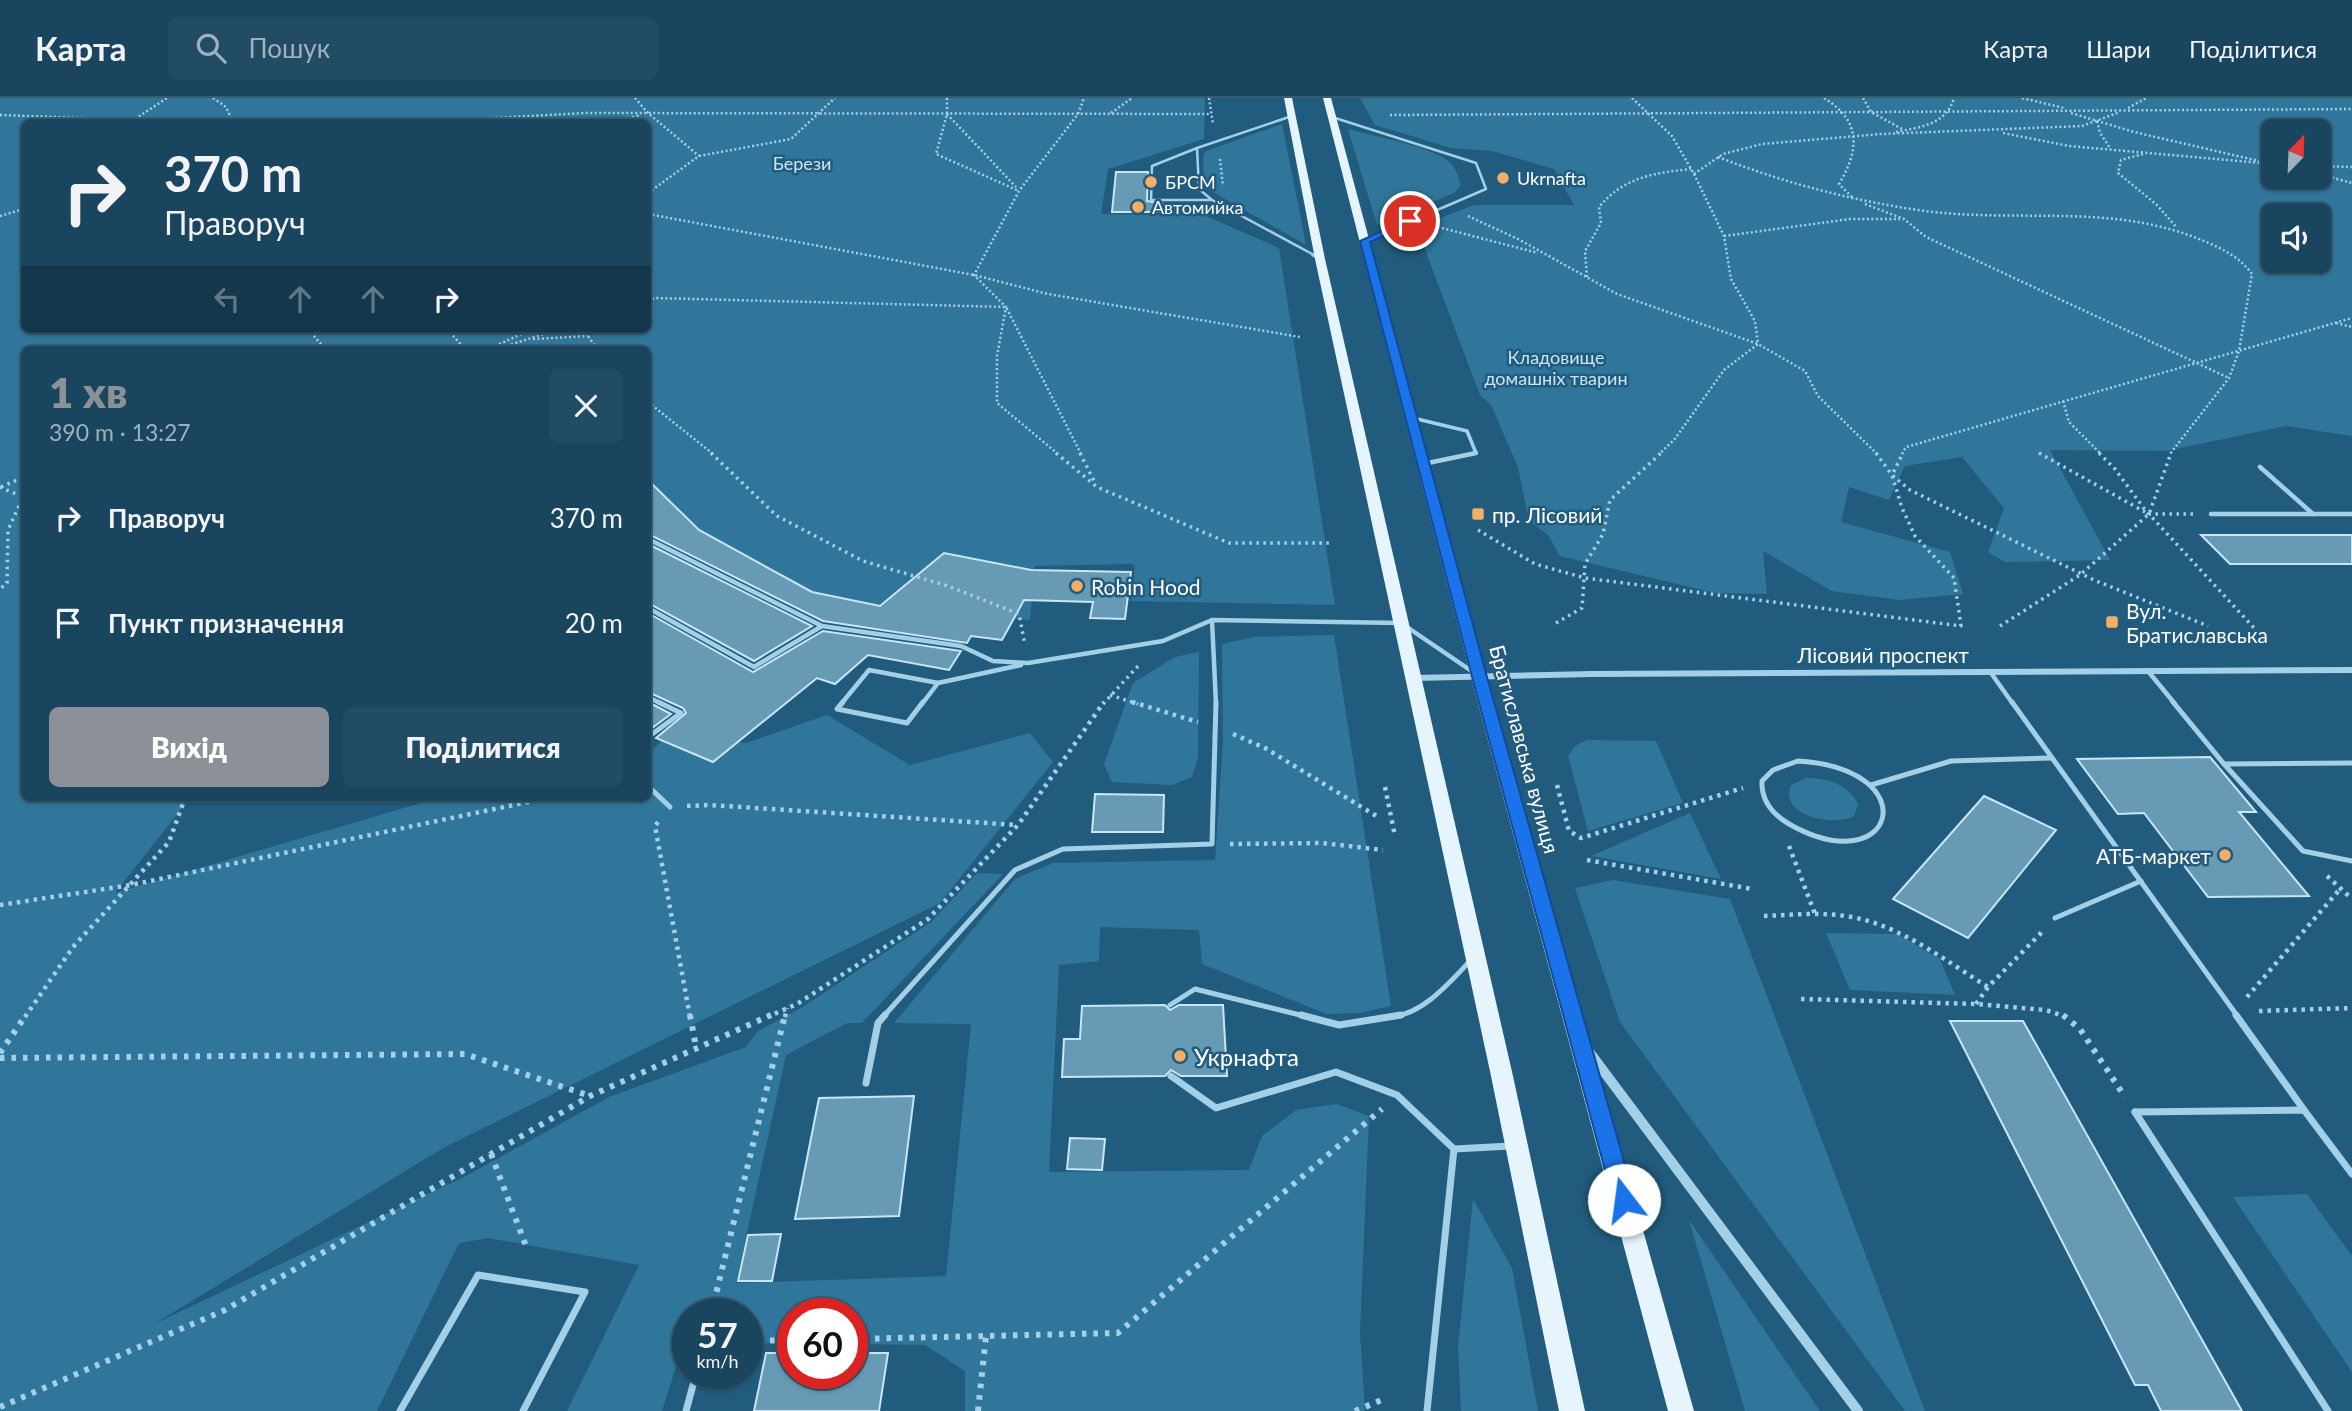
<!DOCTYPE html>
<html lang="uk">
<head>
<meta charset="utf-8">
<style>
  :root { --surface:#19455e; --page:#224c64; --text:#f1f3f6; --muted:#9fb1bc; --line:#375d73; --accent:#8c9099 }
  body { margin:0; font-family:Lato,sans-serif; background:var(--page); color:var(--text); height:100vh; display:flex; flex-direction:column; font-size:26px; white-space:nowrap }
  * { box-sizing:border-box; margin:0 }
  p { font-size:23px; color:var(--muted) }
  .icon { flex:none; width:38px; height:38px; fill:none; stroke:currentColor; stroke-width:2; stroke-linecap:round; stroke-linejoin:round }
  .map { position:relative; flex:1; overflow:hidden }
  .side { position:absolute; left:21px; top:248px; width:630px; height:455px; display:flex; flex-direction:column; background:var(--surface); border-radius:10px; box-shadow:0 2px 5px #0004,0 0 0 2px var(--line) }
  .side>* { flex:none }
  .guide { position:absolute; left:21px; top:21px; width:630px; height:214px; border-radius:10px; box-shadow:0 2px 5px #0004,0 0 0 2px var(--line); background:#19455e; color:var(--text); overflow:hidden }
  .needle { width:46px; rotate:23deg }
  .controls { position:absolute; left:2261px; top:21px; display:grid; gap:14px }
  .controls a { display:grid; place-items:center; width:70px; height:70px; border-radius:10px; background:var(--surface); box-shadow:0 2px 5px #0004,0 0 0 2px var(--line); font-size:35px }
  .speed { position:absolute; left:672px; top:1200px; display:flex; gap:14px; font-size:35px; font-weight:700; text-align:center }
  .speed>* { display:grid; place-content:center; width:91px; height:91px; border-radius:50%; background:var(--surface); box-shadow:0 2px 5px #0004,0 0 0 2px var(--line); line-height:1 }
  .speed small { font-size:18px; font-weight:400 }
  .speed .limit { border:10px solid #d22; background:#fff; color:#111 }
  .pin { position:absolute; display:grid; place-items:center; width:60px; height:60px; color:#fff; margin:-30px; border:4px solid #fff; border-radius:50%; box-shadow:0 2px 7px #0007 }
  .me { position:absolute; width:77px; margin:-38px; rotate:345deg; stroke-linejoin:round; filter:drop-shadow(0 0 5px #0008) }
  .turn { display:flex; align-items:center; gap:24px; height:147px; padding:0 28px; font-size:32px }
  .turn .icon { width:91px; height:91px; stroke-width:2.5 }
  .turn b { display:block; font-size:49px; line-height:60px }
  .lanes { display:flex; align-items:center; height:66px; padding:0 28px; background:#0003; justify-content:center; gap:35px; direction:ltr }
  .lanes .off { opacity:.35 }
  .round { display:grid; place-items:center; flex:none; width:74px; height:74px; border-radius:10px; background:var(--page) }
  .overview { display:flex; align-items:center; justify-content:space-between; height:119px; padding:0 28px }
  h1 { font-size:42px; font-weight:800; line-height:52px; color:var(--accent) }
  .primary-button { display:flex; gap:14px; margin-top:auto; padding:14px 28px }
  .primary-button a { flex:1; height:80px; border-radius:10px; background:var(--accent); color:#fff; font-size:28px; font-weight:800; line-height:80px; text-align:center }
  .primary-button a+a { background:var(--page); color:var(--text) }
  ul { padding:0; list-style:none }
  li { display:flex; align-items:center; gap:21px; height:105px; padding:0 28px }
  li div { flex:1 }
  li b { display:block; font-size:26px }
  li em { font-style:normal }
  header { display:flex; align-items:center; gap:42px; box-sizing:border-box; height:98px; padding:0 35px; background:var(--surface); border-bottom:2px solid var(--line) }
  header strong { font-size:33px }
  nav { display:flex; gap:38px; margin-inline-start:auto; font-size:24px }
  .search { width:490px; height:63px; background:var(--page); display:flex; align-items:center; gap:18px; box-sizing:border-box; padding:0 24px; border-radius:10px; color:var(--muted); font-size:26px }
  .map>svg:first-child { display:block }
</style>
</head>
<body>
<header>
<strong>Карта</strong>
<div class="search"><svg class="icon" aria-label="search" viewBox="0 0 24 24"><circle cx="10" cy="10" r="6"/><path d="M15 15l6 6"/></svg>Пошук</div>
<nav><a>Карта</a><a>Шари</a><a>Поділитися</a></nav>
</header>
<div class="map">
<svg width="2352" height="1313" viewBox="0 0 2352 1313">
  <rect width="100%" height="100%" fill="#215c7e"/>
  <g fill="#30769a" fill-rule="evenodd">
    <path d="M0 0H1205L1204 41 1108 71 1101 116 1206 118 1279 150 1335 507 1131 503 1135 468 1132 466 1035 468 1030 522 828 503 697 437 648 387V252H24V700H190L115 795 438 700H648V655L669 637 746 645 827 617 910 667 1030 635 1053 664 940 805 443 1050 154 1226 466 1078 609 999 746 949 758 933 801 910 931 824 977 775 1003 776 862 925H847L786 957 736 1185 946 1178 971 926 894 925 1015 781 1053 765 1215 762 1223 644 1222 546 1254 539 1334 537 1391 908 1359 915 1327 916 1202 866 1199 832 1100 829 1099 863 1059 867 1049 1074 1249 1072 1262 1038 1296 1012 1336 1006 1369 1018 1360 1235 1365 1313H965V1273L925 1247 852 1246V1216H793V1245H768L747 1249V1216H688V1260L678 1262 662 1313H567L639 1167 488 1140 459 1145 377 1313H0ZM24 24H648V231H24Z"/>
    <path d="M1360 0H2352V338L2286 328 2166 353 2050 352 2110 462 2005 464 1988 454 2004 410 1962 359 1905 368 1889 402 1849 389 1841 424 1950 454 1963 496 1899 502 1832 493 1763 453 1767 496 1715 495 1560 458 1548 437 1529 423 1518 369 1491 307 1480 297 1418 133 1420 128 1474 107H1574L1554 71 1492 53 1451 50 1375 27ZM2273 33H2319V79H2273ZM2273 117H2319V163H2273Z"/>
    <path d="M1282 26 1306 147 1204 89 1203 59 1206 53Z"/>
    <path d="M1348 31C1372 38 1430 48 1448 63 1456 69 1458 78 1461 87L1454 95 1377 127Z"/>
    <path d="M1199 554 1198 659 1192 679 1172 687 1112 684 1104 666 1133 585 1175 559Z"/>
    <path d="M1587 642 1656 643 1683 705 1588 733 1568 658 1575 648Z"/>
    <path d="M1806 680C1827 680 1848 686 1858 706L1854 718C1834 729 1778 718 1791 687Z"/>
    <path d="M1690 715 1721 781 1591 758Z"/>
    <path d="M1613 782 1730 801 1925 1313H1905L1620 924 1575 790Z"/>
    <path d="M1826 835 1897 836 1940 861 1955 897 1850 892Z"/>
    <path d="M2307 1096 2352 1158V1274L2233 1099Z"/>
    <path d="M1473 1101 1512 1170 1538 1313H1461L1458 1248Z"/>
    <path d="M1689 1122 1820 1313H1745Z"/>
  </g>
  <g fill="#669ab5" stroke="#c8e6f5" stroke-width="2">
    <path d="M1116 74H1148L1147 103 1164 106 1163 114H1112Z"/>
    <path d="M648 382 699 432 812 494 880 508 944 455 1031 472 1131 474 1125 521 1090 520 1093 504 1024 502 1002 542 971 538 967 545 823 523 648 436Z"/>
    <path d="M2201 437H2352V466H2230Z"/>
    <path d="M648 446 812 528 754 563 648 505Z"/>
    <path d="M648 515 753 574 823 533 961 553 949 572 868 557 835 586 817 580 713 664 656 640 686 615 683 610 648 594Z"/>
    <path d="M648 604 671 616 648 633Z"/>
    <path d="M2210 659 2256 714H2239L2309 798 2208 799 2144 715 2118 716 2077 661Z"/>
    <path d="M1095 696 1164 697 1163 734H1092Z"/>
    <path d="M1984 698 2056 732 1968 840 1893 801Z"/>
    <path d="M1165 907 1170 912 1179 907H1223L1227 978H1181L1171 972 1165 978 1062 979 1064 941H1080L1082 908Z"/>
    <path d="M1950 923H2023L2242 1313H2161L2148 1287H2135Z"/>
    <path d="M914 998 899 1118 795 1121 819 1000Z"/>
    <path d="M1070 1040 1105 1041 1102 1072 1067 1071Z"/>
    <path d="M781 1136 772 1183H738L748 1137Z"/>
    <path d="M766 1255H793V1276H852V1255H888L879 1313H754Z"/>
  </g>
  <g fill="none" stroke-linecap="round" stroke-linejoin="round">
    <g stroke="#a4d0e7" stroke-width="2.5" stroke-dasharray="2 2.5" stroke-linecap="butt">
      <path d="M213 0 226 9 233 24"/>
      <path d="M635 0 648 15 699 58"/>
      <path d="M947 0V16L936 56 1019 93"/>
      <path d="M1209 0 1213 26"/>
      <path d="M1632 0 1672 38 1694 76 1724 138 1731 181 1755 223 1758 246 1724 272 1674 342 1659 356"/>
      <path d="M1824 0C1861 23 1860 51 1839 86L1854 101"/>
      <path d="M1863 0 1871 14 1904 32"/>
      <path d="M2022 0 2064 10"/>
      <path d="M2128 10 2146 0"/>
      <path d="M1111 15 1132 0"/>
      <path d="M2071 15 2134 34 2259 63"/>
      <path d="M947 16 1016 89"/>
      <path d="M0 17 188 24"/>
      <path d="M1390 17 2352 11"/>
      <path d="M135 21 167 0"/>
      <path d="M2097 23 2100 35 2110 50"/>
      <path d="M424 24 584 15 1210 16"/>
      <path d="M615 24 640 17"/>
      <path d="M1896 34C1920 29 1946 27 1954 0"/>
      <path d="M2003 35 2069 48 2273 66"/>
      <path d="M2143 56 2121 62 2118 75 2157 107 2177 130"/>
      <path d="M1718 59C1785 85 1853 103 1925 113 2018 125 2110 105 2199 141 2219 149 2239 158 2252 176L2239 253 2229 280 2170 356"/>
      <path d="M1220 61 1223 88"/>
      <path d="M2319 68 2352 69"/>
      <path d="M1694 76 1723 56 1762 46 1881 36 2082 28 2120 14"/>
      <path d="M2319 76 2352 85"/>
      <path d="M648 95 699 58 791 41 835 0"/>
      <path d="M1865 106 1904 121 1926 139 2229 280"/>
      <path d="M648 116 974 177 1048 196 1300 239"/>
      <path d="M0 118 24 111"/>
      <path d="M1468 118 1520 142 1617 196 1758 246 1805 273 1818 298 1877 356"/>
      <path d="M1442 130 1538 155"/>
      <path d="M1724 138 1850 121H1900"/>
      <path d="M1587 179 1585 153 1601 125 1599 109C1624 79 1654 75 1691 71"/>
      <path d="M648 203 655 200 1006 209 1081 356"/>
      <path d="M2336 225 2352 229"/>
      <path d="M308 231 326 252"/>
      <path d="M447 231 466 252"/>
      <path d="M583 231 598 252"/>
      <path d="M533 241 588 238"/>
      <path d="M487 252 532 231"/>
      <path d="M494 252 559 231"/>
      <path d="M2063 303 2069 324 2101 356"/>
      <path d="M648 304 713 356"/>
      <path d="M2039 355 2041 356"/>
      <path d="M1058 356 997 305V258L1006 209 974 177 1019 93 1078 16 1084 0"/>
      <path d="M1902 356 1906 349 2352 220"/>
    </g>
    <g stroke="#a4d0e7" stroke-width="3.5" stroke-dasharray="2.5 4.5" stroke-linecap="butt">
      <path d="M711 355 777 418 863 463 948 488 1019 516 1025 547"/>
      <path d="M1056 355 1097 389 1229 445H1333"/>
      <path d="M1080 355 1095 385"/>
      <path d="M1876 355 1892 377 1910 392 2094 482 2208 528"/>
      <path d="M2039 355 2145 414"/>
      <path d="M2099 355 2115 371 2148 416"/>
      <path d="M0 389 23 399 8 432 7 485 0 491"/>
      <path d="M1 389 24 379"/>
      <path d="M2193 416H2149L2254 530"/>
      <path d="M1478 432 1535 466 1585 480 1961 528 1954 480 1915 438 1902 410 1892 377 1903 355"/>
      <path d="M1556 525 1582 510 1585 466 1603 436 1610 402 1661 355"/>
      <path d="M2000 528 2080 477 2149 416 2171 355"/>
      <path d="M1110 597 1138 606"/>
      <path d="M1103 606 1139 567"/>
    </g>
    <g stroke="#a4d0e7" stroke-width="4.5" stroke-dasharray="3.5 5" stroke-linecap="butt">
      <path d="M1132 604 1198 624"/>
      <path d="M1233 636 1265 650 1378 719"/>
      <path d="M1557 687 1569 733 1581 740 1743 690"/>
      <path d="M1385 689 1395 738"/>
      <path d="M687 708 710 707 1017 727"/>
      <path d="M658 724 655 728 690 919"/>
      <path d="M1230 746 1322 745 1383 752"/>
      <path d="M1789 748 1815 816"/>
      <path d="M1587 762 1752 791"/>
      <path d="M2327 778 2352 801"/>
      <path d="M0 807 131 787 547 700"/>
      <path d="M1764 818C1791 817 1818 814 1845 818 1898 825 1944 862 1988 889"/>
      <path d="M2247 899 2340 791"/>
      <path d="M1801 901 1976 906 2046 912 2066 919"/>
      <path d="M1976 906 1988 889 2043 833"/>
      <path d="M2259 913 2352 910"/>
      <path d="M25 919 73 849 169 744 185 700"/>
      <path d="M767 919 797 906 928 821 1018 727 1104 604"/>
      <path d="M785 919 787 910"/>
    </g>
    <g stroke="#a4d0e7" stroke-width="6" stroke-dasharray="4.5 7" stroke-linecap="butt">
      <path d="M690 917 696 949"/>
      <path d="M2063 917 2080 931 2125 999"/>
      <path d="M0 955 26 917"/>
      <path d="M0 960 465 956 590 998"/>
      <path d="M491 1056 526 1148"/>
      <path d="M711 1216 785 917"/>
      <path d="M852 1241 1118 1235 1382 1011"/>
      <path d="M747 1243 793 1242"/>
      <path d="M0 1309 225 1212 590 998 771 917"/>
      <path d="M978 1313 986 1238"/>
      <path d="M1355 1313 1384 1301"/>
    </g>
    <g stroke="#a4d0e7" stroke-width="2.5">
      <path d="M1292 18 1197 50 1199 91 1212 102 1316 158"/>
      <path d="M1332 19 1476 65 1486 91 1365 143"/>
      <path d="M1197 50 1152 68 1151 102H1212"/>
    </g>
    <g stroke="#a4d0e7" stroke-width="3.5">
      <path d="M1313 157 1319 160"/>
      <path d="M1413 320 1467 333 1476 355 1470 356"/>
    </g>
    <g stroke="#a4d0e7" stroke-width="4.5">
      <path d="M1423 366 1476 355"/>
      <path d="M2260 369 2313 416"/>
      <path d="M2211 416H2352"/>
      <path d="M648 441 822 528 961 548 993 563 1028 565 1163 543 1212 522 1401 525 1473 574"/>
      <path d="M648 510 754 569 822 528"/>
      <path d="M1212 522 1216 606"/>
      <path d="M2148 573 2175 606"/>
      <path d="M1991 575 2013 606"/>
      <path d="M938 585 1021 567"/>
      <path d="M648 599 662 606"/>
      <path d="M841 606 869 572 938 585"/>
      <path d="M922 606 938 585"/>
    </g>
    <g stroke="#a4d0e7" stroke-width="5">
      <path d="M843 604 837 611 907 625 923 604"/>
      <path d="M2012 604 2238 919"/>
      <path d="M2173 604 2224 666 2303 753 2352 763"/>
      <path d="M648 639 681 615 658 604"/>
      <path d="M1798 663C1929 671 1895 786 1789 726 1772 716 1761 703 1762 683L1773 672Z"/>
      <path d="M2224 666 2352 665"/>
      <path d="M1871 687 1951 663 2052 660"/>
      <path d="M648 688 670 709"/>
      <path d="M2055 820 2141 783"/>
      <path d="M1170 907 1195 891 1308 919"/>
      <path d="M883 919 1015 772 1063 751 1212 746 1216 604"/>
      <path d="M1392 919C1424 915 1449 885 1470 863"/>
    </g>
    <g stroke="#a4d0e7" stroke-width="7">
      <path d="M1301 917 1339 927 1401 917"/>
      <path d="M2236 917 2304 1012"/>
      <path d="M1171 978 1216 1010 1336 974 1397 997 1454 1051 1511 1048"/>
      <path d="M866 985 878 925 885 917"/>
      <path d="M2135 1014 2328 1313"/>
      <path d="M2135 1014 2304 1012 2352 1076"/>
      <path d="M400 1313 478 1177 585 1194 523 1313"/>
      <path d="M686 1313 696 1276"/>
      <path d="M1427 1313 1454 1051"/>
    </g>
    <path stroke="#a4d0e7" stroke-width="10" d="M1590 955 1858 1313"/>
    <path fill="#a4d0e7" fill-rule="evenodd" d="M2352 569V575L1592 579 1415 583 1409 580 1415 577 1592 573Z"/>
    <g fill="#e6f4fd" fill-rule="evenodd">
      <path d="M1284 0H1292L1325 161 1513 978 1585 1313H1559L1491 978 1315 161Z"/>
      <path d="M1323 0H1331L1487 579 1694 1313H1668L1471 579Z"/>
    </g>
  </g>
  <path fill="#1a73e8" stroke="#114b97" stroke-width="2" d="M1410 120 1415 123 1413 125 1370 144 1487 579 1635 1102 1631 1108 1624 1111 1616 1108 1613 1102 1472 579 1360 143Z"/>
  <g fill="#f4ae66" stroke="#215c7e" stroke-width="2.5">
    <circle cx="1503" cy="80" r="7"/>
    <circle cx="1151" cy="84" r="7"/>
    <circle cx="1138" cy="109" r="7"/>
    <rect x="1471" y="409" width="14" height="14" rx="3.5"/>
    <circle cx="1077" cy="488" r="7"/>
    <rect x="2105" y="517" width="14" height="14" rx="3.5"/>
    <circle cx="2225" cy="757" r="7"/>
    <circle cx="1180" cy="958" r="7"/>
  </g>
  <g text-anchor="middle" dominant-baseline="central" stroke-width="5" stroke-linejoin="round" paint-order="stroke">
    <g font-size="18" fill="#c8e6f5" stroke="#215c7e">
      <text x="802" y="65">Берези</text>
      <text x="1556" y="259">Кладовище<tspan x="1556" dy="21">домашніх тварин</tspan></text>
    </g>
    <g font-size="18" fill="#fff" stroke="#215c7e" text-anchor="start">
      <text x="1517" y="80">Ukrnafta</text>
      <text x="1165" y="84">БРСМ</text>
      <text x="1152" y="109">Автомийка</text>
    </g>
    <g font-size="21" fill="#fff" stroke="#215c7e" text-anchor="start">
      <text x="1492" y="416">пр. Лісовий</text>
      <text x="1091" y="488">Robin Hood</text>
      <text x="2126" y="512">Вул.<tspan x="2126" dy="24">Братиславська</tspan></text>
      <text x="2211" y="757" text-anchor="end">АТБ-маркет</text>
    </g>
    <g font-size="21" fill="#fff" stroke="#215c7e">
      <text x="1883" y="556">Лісовий проспект</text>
      <text transform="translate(1525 651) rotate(75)">Братиславська вулиця</text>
    </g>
    <g font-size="24" fill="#fff" stroke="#215c7e" text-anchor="start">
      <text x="1194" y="958">Укрнафта</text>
    </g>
  </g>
</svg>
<div class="controls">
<a><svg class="needle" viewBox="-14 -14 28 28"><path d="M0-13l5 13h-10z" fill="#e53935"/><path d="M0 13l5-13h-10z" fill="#9fb1bc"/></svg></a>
<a><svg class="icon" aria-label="sound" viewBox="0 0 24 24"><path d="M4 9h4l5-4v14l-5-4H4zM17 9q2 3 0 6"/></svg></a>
</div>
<div class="speed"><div>57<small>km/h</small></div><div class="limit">60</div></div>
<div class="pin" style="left:1410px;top:123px;background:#d93025"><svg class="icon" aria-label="arrive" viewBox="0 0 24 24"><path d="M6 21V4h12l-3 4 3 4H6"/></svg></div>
<svg class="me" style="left:1624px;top:1102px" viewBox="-20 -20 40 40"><circle r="19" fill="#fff"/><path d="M0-13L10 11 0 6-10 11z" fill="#1a73e8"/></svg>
<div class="guide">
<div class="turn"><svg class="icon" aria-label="right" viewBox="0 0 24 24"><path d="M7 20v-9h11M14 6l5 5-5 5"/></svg><div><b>370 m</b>Праворуч</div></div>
<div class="lanes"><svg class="icon off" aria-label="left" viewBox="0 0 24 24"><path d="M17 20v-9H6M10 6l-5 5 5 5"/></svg><svg class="icon off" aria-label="ahead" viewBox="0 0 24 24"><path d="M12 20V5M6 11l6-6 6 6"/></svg><svg class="icon off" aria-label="ahead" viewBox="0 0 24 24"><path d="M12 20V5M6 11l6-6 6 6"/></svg><svg class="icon" aria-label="right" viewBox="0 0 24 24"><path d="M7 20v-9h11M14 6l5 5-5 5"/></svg></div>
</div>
<section class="side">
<div class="overview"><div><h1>1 хв</h1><p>390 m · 13:27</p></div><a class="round"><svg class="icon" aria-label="close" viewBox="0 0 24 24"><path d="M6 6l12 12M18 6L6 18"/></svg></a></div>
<ul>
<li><svg class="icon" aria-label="right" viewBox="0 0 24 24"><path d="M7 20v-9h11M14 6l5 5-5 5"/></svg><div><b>Праворуч</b></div><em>370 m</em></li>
<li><svg class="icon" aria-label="arrive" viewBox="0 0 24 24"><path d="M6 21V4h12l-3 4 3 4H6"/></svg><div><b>Пункт призначення</b></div><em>20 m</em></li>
</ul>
<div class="primary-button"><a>Вихід</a><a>Поділитися</a></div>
</section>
</div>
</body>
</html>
